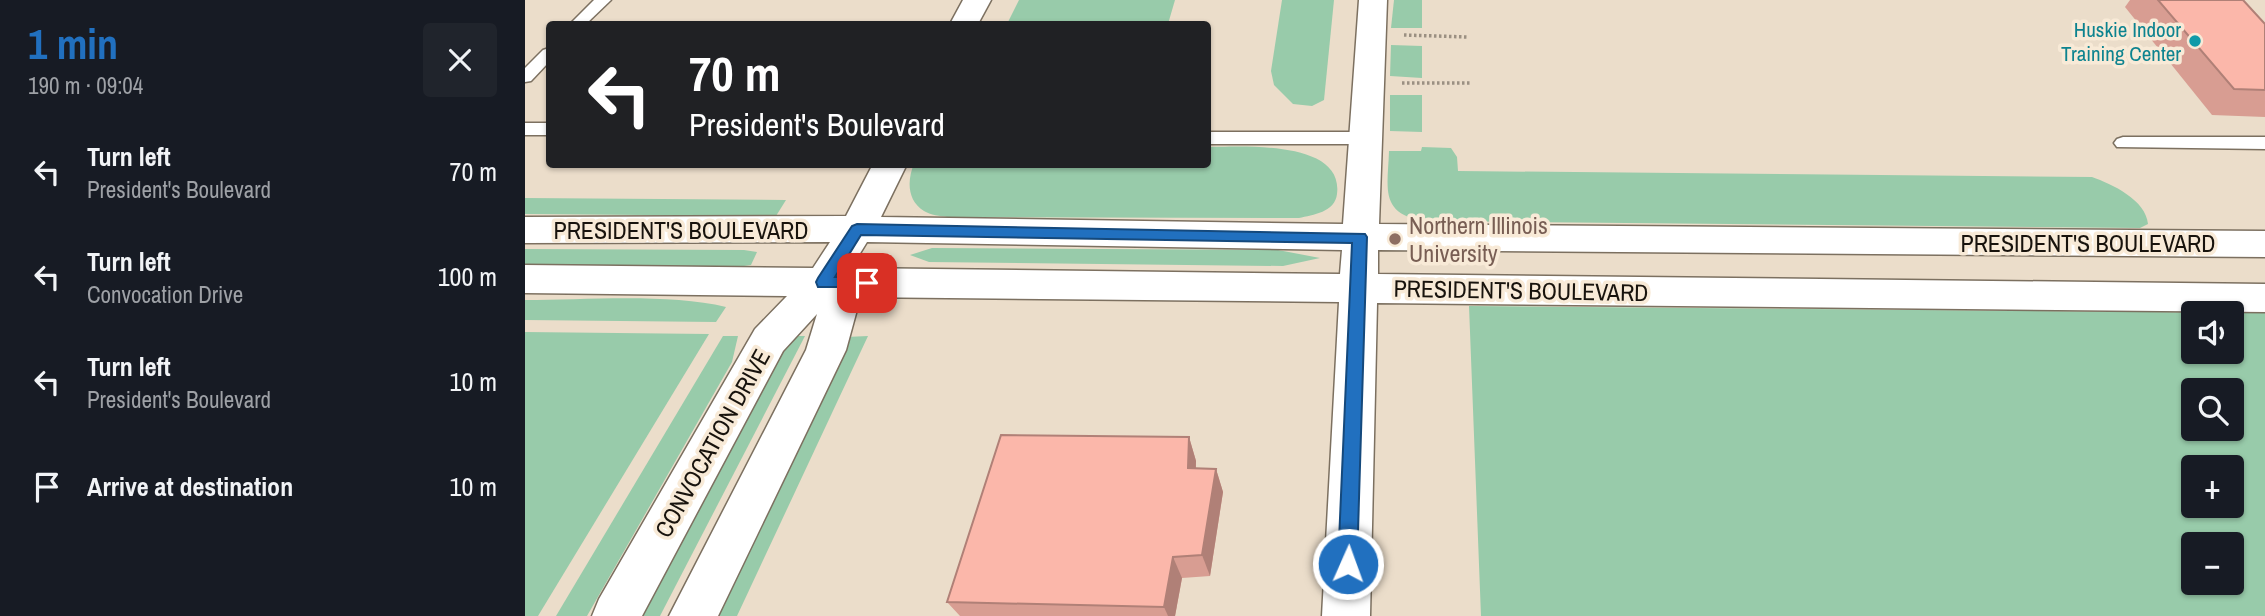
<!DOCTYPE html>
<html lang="en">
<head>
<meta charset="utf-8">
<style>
  :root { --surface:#171b24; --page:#20242c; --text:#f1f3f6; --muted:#9ea1a6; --accent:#2170bf }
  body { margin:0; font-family:"Archivo Narrow",sans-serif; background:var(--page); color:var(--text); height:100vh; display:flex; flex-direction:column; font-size:26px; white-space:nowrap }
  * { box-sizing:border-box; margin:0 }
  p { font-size:23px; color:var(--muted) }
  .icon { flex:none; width:38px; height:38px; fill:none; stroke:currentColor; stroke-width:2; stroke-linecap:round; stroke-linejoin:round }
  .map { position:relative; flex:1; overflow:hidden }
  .side { display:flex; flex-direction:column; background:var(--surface); width:525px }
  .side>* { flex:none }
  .banner { position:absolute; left:21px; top:21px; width:665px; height:147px; border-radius:7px; box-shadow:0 2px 5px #0004; background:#202124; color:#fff; overflow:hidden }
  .controls { position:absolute; left:1656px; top:301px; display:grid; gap:14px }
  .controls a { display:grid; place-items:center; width:63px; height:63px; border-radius:7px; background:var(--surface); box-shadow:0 2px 5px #0004; font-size:35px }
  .pin { position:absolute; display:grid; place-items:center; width:60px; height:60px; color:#fff; margin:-30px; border-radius:14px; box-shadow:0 4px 10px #0006 }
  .me { position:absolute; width:77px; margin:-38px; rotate:2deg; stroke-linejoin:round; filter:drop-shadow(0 0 5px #0008) }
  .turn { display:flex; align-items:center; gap:24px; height:147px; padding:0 28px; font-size:32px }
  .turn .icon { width:91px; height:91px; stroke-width:2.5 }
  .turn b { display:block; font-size:49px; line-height:60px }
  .round { display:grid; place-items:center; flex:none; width:74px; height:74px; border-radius:7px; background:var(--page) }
  .headline { display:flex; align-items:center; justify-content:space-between; height:119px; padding:0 28px }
  h1 { font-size:42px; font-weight:800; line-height:52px; color:var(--accent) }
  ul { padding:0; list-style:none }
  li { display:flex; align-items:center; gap:21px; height:105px; padding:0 28px }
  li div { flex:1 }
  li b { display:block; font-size:26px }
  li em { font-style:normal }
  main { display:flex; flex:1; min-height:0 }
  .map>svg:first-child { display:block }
</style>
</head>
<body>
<main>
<section class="side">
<div class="headline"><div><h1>1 min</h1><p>190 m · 09:04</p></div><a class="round"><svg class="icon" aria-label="close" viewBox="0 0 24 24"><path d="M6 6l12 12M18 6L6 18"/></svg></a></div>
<ul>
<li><svg class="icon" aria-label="left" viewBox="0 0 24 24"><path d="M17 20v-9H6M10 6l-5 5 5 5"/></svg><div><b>Turn left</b><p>President's Boulevard</p></div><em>70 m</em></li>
<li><svg class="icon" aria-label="left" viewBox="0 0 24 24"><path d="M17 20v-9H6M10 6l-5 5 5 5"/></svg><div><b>Turn left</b><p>Convocation Drive</p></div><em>100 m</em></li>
<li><svg class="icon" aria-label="left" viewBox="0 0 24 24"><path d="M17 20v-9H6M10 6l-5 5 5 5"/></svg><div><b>Turn left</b><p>President's Boulevard</p></div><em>10 m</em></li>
<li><svg class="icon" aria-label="arrive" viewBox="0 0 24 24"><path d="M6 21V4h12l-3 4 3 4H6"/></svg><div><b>Arrive at destination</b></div><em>10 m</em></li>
</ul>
</section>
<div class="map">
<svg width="1740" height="616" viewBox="0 0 1740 616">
  <rect width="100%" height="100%" fill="#ebddca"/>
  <g fill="#98cbaa" fill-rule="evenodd">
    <path d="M494 0H650L643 24H482Z"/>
    <path d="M757 0H809L799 100 787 106 768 104 749 85 746 71Z"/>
    <path d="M869 0H897V28H866Z"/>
    <path d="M866 45 897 46V78L865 76Z"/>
    <path d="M865 95H897V132L865 131Z"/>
    <path d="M683 147C715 147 819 139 812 194 810 212 788 215 774 218L422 217C416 216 405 215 399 211 382 201 382 180 389 164H682Z"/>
    <path d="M897 147 926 148 932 157 933 171 1567 177C1587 184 1621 200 1623 224L1615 228 897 221C854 212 863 187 864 151H896Z"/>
    <path d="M0 198 261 200 251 216 0 214Z"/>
    <path d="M407 248 753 250 795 258 758 266 404 262 385 255Z"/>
    <path d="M0 249 219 250 232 252 226 265 212 267 0 265Z"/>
    <path d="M0 300C60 300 144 293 201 307L191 322 0 320Z"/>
    <path d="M944 306 1740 313V616H956ZM1668 313H1706V352H1668ZM1668 390H1706V429H1668ZM1668 467H1706V506H1668ZM1668 544H1706V583H1668Z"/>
    <path d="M0 332 184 334 13 616H0Z"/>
    <path d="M198 336H213L207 362 62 616H31Z"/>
    <path d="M261 336H280L135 616H109Z"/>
    <path d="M343 336 212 616H181L321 337Z"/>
  </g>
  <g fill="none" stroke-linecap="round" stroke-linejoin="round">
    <defs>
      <g id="lane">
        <path d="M69 0H86L61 24H45Z"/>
        <path d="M24 48V62L6 81 0 82V68L18 50Z"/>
        <rect x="0" y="123" width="24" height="12"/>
        <path d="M682 132H839L848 138 839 144H682Z"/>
        <path d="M1598 137H1740V149L1592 147 1589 143 1592 139Z"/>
      </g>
      <g id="street">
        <path d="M438 0H466L453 24H425Z"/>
        <path d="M834 0H862L854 224 1740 231V257L853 250V274L1740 284V312L852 303 845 616H797L814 302 328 297 333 306 321 350 193 616H144L281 350 292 314 258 351 117 616H67L74 599 230 329 262 296 0 293V265L288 268 305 242 0 243V217L321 216 348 164H382L356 217 818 224ZM342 242 817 250 815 274 326 268Z"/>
      </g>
    </defs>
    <use href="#lane" stroke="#7c7060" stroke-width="3"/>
    <use href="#street" stroke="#7c7060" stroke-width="3"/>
    <g stroke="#9b9082" stroke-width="3.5" stroke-dasharray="2.5 2.5" stroke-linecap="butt">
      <path d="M879 35 942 37"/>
      <path d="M877 83H945"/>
    </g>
    <use href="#lane" fill="#fff" fill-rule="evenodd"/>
    <use href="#street" fill="#fff" fill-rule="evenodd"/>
  </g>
  <g fill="#d89d92">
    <path d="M1605 0H1718L1740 24V117L1687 115 1600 7Z"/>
    <path d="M664 437 671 461V469H691L698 492 685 576 657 578 650 616H435L422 602Z"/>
  </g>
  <g fill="#b08077">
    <path d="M664 437 671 461 670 491 663 468Z"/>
    <path d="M691 469 698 492 685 576 677 555Z"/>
    <path d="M648 557 657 578 650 616H643L639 607Z"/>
  </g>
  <g fill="#fbb7aa" stroke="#b08077" stroke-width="2">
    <path d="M1633 0H1718L1740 24V90L1709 89Z"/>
    <path d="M476 435 664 437 663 468 691 469 677 555 648 557 639 607 422 602Z"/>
  </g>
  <path fill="#2170bf" stroke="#15497c" stroke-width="2" d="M332 224 840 234 842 237 832 564 830 570 823 573 816 570 813 564 827 243 336 235 310 277H342L350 283 347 287H293L291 282 293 278 327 226Z"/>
  <circle fill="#0f9aa8" stroke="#f8ead7" stroke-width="2.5" cx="1670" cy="41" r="7"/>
  <circle fill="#8d6e63" stroke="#f8ead7" stroke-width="2.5" cx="870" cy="239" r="7"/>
  <g text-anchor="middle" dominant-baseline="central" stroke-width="7" stroke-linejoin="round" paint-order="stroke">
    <g font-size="21" fill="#0d838f" stroke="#f8ead7" text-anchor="end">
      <text x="1656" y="29">Huskie Indoor<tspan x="1656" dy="24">Training Center</tspan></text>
    </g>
    <g font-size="24" fill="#785e54" stroke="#f8ead7" text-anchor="start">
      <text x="884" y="225">Northern Illinois<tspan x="884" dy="28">University</tspan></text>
    </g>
    <g font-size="24" fill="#18130d" stroke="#f8ead7">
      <text x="156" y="230">PRESIDENT'S BOULEVARD</text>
      <text x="1563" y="243">PRESIDENT'S BOULEVARD</text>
      <text transform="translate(996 290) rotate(1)">PRESIDENT'S BOULEVARD</text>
      <text transform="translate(187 443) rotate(-61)">CONVOCATION DRIVE</text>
    </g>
  </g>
</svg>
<div class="controls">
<a><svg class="icon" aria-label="sound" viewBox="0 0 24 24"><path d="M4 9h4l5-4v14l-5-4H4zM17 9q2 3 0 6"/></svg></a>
<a><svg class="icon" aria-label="search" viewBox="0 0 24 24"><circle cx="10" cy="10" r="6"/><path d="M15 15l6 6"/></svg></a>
<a>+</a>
<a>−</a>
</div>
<div class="pin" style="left:342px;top:283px;background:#d93025"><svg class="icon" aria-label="arrive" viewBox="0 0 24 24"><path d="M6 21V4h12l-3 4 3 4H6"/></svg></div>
<svg class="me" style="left:823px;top:564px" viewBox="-20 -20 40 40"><circle r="17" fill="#2170bf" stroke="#fff" stroke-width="3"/><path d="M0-11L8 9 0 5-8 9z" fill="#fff"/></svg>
<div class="banner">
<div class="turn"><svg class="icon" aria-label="left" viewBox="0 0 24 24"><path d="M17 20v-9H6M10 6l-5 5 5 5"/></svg><div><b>70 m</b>President's Boulevard</div></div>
</div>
</div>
</main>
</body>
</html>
